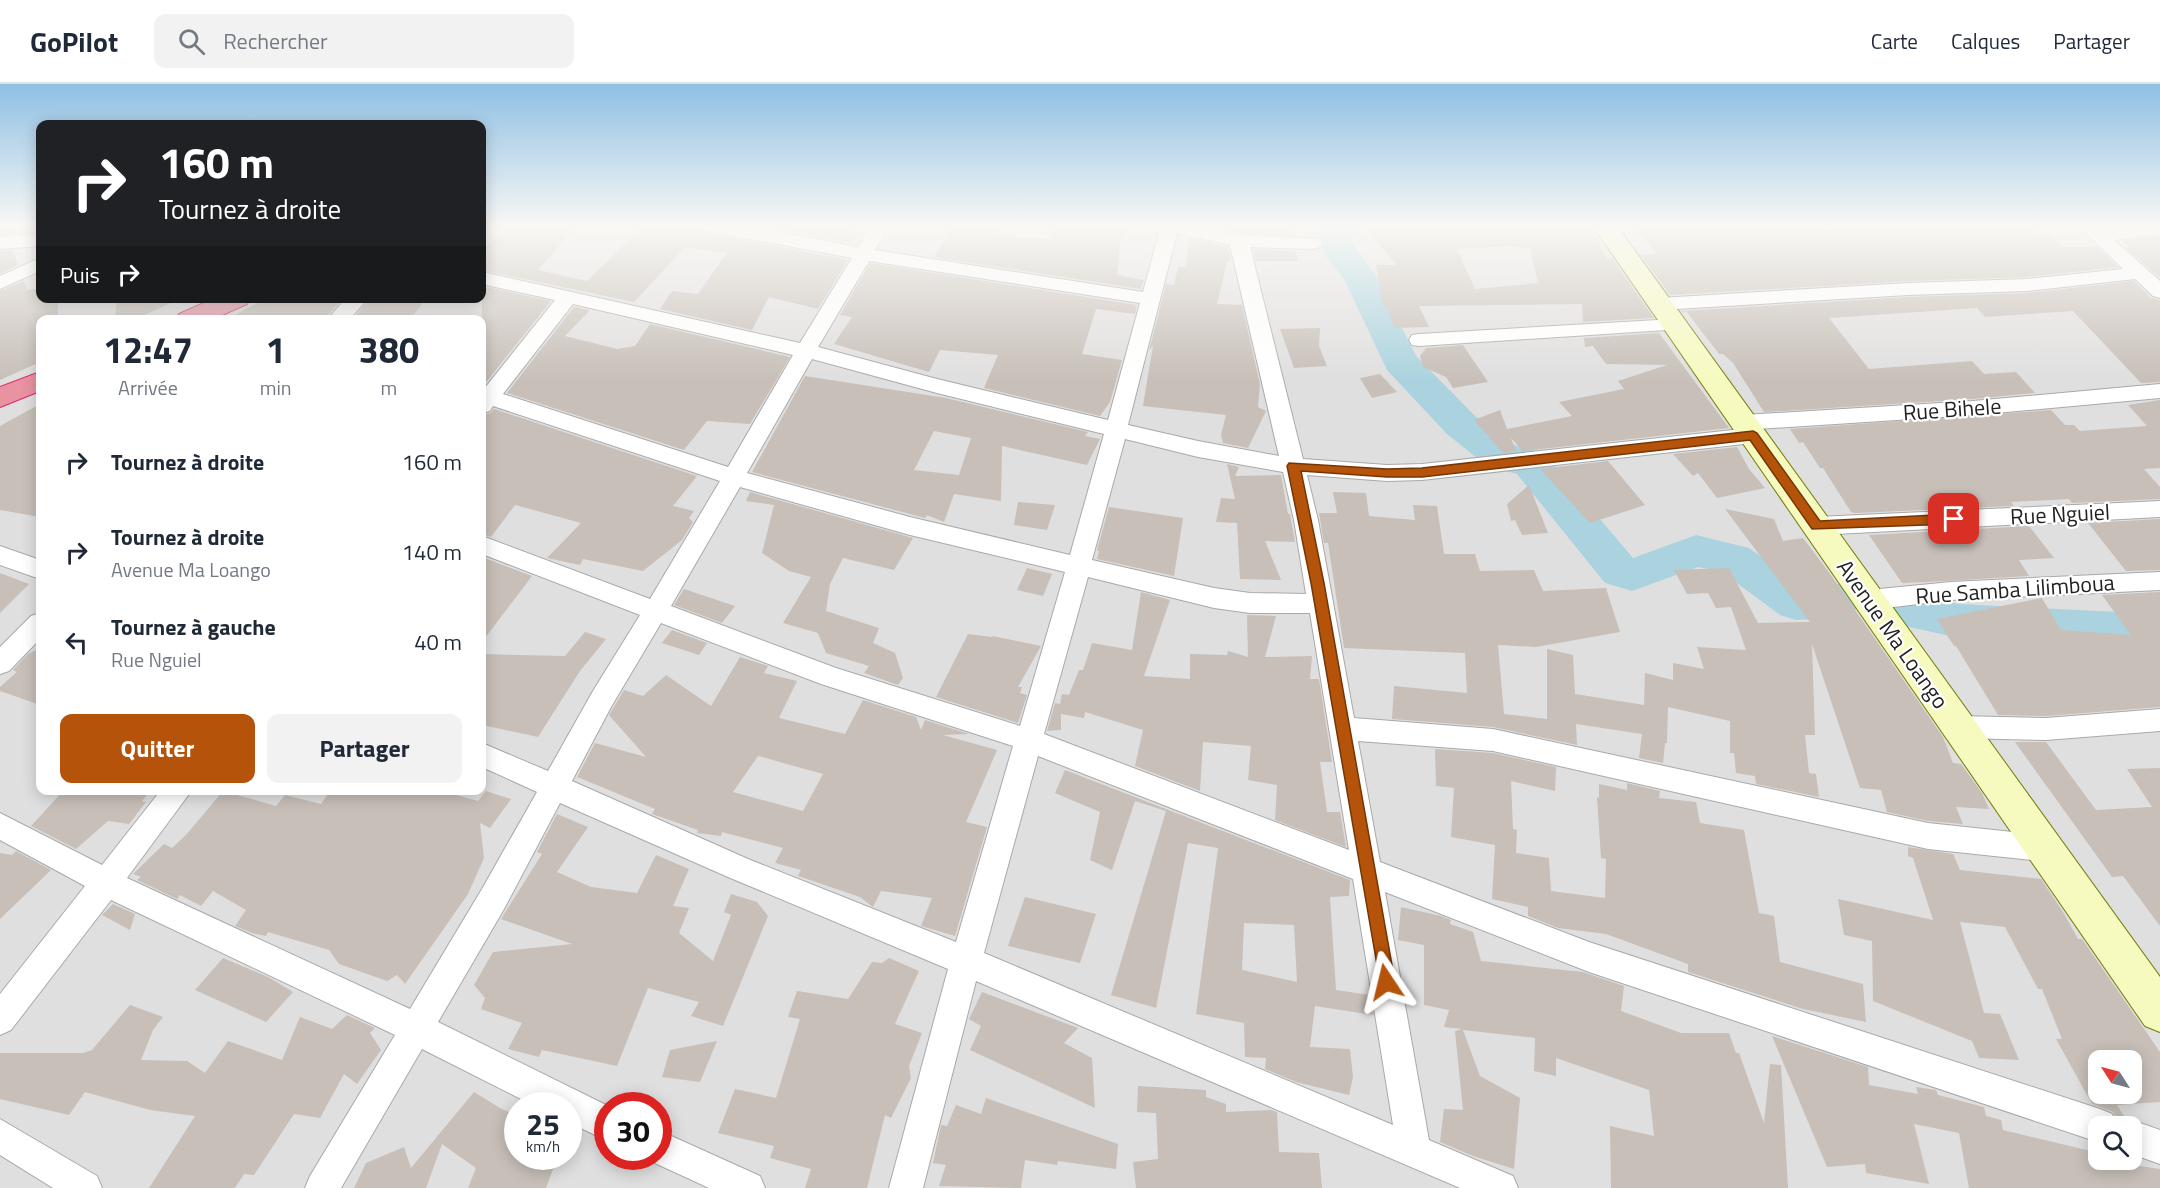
<!DOCTYPE html>
<html lang="fr">
<head>
<meta charset="utf-8">
<style>
  :root { --surface:#fff; --page:#f2f2f3; --text:#1f2937; --muted:#747a83; --line:#e0e1e3; --accent:#b45309 }
  body { margin:0; font-family:"Titillium Web",sans-serif; background:var(--page); color:var(--text); height:100vh; display:flex; flex-direction:column; font-size:22px; white-space:nowrap }
  * { box-sizing:border-box; margin:0 }
  p { font-size:20px; color:var(--muted) }
  .icon { flex:none; width:33px; height:33px; fill:none; stroke:currentColor; stroke-width:2; stroke-linecap:round; stroke-linejoin:round }
  .map { position:relative; flex:1; overflow:hidden }
  .sheet { position:absolute; left:36px; top:231px; width:450px; height:480px; display:flex; flex-direction:column; background:var(--surface); border-radius:12px; box-shadow:0 3px 15px #0003 }
  .sheet>* { flex:none }
  .guide { position:absolute; left:36px; top:36px; width:450px; height:183px; border-radius:12px; box-shadow:0 3px 15px #0003; background:#202124; color:#fff; overflow:hidden }
  .needle { width:39px; rotate:306deg }
  .tools { position:absolute; left:2088px; top:966px; display:grid; gap:12px }
  .tools a { display:grid; place-items:center; width:54px; height:54px; border-radius:12px; background:var(--surface); box-shadow:0 3px 15px #0003; font-size:30px }
  .speed { position:absolute; left:504px; top:1008px; display:flex; gap:12px; font-size:30px; font-weight:700; text-align:center }
  .speed>* { display:grid; place-content:center; width:78px; height:78px; border-radius:50%; background:var(--surface); box-shadow:0 3px 15px #0003; line-height:1 }
  .speed small { font-size:15px; font-weight:400 }
  .speed .limit { border:9px solid #d22; background:#fff; color:#111 }
  .pin { position:absolute; display:grid; place-items:center; width:51px; height:51px; color:#fff; margin:-26px; border-radius:12px; box-shadow:0 3px 9px #0006 }
  .me { position:absolute; width:66px; margin:-33px; rotate:350deg; stroke-linejoin:round; filter:drop-shadow(0 0 4px #0008) }
  .turn { display:flex; align-items:center; gap:21px; height:126px; padding:0 24px; font-size:27px }
  .turn .icon { width:78px; height:78px; stroke-width:2.5 }
  .turn b { display:block; font-size:42px; line-height:51px }
  .then { display:flex; align-items:center; height:57px; padding:0 24px; background:#0003; gap:12px; font-size:22px }
  .eta { display:flex; justify-content:space-evenly; align-items:center; height:102px; text-align:center }
  .eta b { font-size:36px; font-weight:700; line-height:42px }
  .button { display:flex; gap:12px; margin-top:auto; padding:12px 24px }
  .button a { flex:1; height:69px; border-radius:12px; background:var(--accent); color:#fff; font-size:24px; font-weight:700; line-height:69px; text-align:center }
  .button a+a { background:var(--page); color:var(--text) }
  ul { padding:0; list-style:none }
  li { display:flex; align-items:center; gap:18px; height:90px; padding:0 24px }
  li div { flex:1 }
  li b { display:block; font-size:22px }
  li em { font-style:normal }
  header { display:flex; align-items:center; gap:36px; box-sizing:border-box; height:84px; padding:0 30px; background:var(--surface); border-bottom:2px solid var(--line) }
  header strong { font-size:28px }
  nav { display:flex; gap:33px; margin-inline-start:auto; font-size:21px }
  .search { width:420px; height:54px; background:var(--page); display:flex; align-items:center; gap:15px; box-sizing:border-box; padding:0 21px; border-radius:12px; color:var(--muted); font-size:22px }
  .map>svg:first-child { display:block }
</style>
</head>
<body>
<header>
<strong>GoPilot</strong>
<div class="search"><svg class="icon" aria-label="search" viewBox="0 0 24 24"><circle cx="10" cy="10" r="6"/><path d="M15 15l6 6"/></svg>Rechercher</div>
<nav><a>Carte</a><a>Calques</a><a>Partager</a></nav>
</header>
<div class="map">
<svg width="2160" height="1104" viewBox="0 0 2160 1104">
  <rect width="100%" height="100%" fill="#f2efe9"/>
  <path fill="#e0dfdf" fill-rule="evenodd" d="M0 142H40V214H482V142H2160V1104H0ZM40 236H482V706H40ZM2098 976H2132V1010H2098ZM518 1022H568V1072H518ZM608 1022H658V1072H608ZM2098 1042H2132V1076H2098Z"/>
  <g fill="none" stroke-linecap="round" stroke-linejoin="round">
    <g fill="#aad3df" fill-rule="evenodd">
      <path d="M1322 142H1362L1363 145 1359 152 1352 154 1357 167 1377 193 1416 272 1475 332 1514 361 1544 369 1633 474 1696 451 1749 464 1804 502 1838 500 1854 505 1860 517 1854 529 1838 534 1796 536 1780 531 1722 488 1698 483 1632 507 1605 499 1517 390 1487 382 1447 350 1387 286 1344 195 1324 170 1318 156 1319 148Z"/>
      <path d="M1912 511 1959 520 2160 530V566L1959 554 1896 540 1890 528 1896 516Z"/>
    </g>
  </g>
  <g fill="#c7bfb8" fill-rule="evenodd">
    <path d="M0 142H40V148L0 151Z"/>
    <path d="M509 142H576L538 186 587 197 643 142H703L706 148 714 150 848 176 818 225 769 213 752 246 660 225 672 207 698 210 727 169 685 163 634 218 482 186V166Z"/>
    <path d="M760 142H824L859 148 851 159Z"/>
    <path d="M952 142H1000L995 152 1050 155 1054 142H1108L1126 146 1120 160 1117 191 1144 196 1141 205 934 173Z"/>
    <path d="M1225 142H1292L1293 151 1239 149 1226 146Z"/>
    <path d="M1364 142H1591L1607 175 1612 174 1654 234 1583 238 1582 220 1419 222 1429 243 1394 244 1387 223H1383L1376 181H1397ZM1509 162 1530 164 1538 199 1475 205 1457 165Z"/>
    <path d="M1633 142H1817L1823 147 1869 142H2035L2036 152 2050 151 2062 163H2098L2118 183 2027 193 1908 197 1670 211 1641 171 1657 170Z"/>
    <path d="M2160 152V194L2126 164H2130L2122 157Z"/>
    <path d="M1189 154 1228 163 1231 177H1227L1217 220 1242 221 1260 300 1258 323 1266 327 1248 364 1223 359 1221 351 1226 331 1143 322 1153 261 1149 267 1166 200 1174 201 1178 183H1186Z"/>
    <path d="M1253 165 1296 167 1298 177H1256Z"/>
    <path d="M13 166 18 181 0 190V167Z"/>
    <path d="M870 179 1137 221 1135 230 1096 225 1082 270 1122 276 1110 318 1100 332 984 304 998 271 940 266 929 288 834 260 852 233 840 231Z"/>
    <path d="M24 197 27 206 40 204V214H58V236H40V278L0 296V207Z"/>
    <path d="M2134 197 2151 214 2160 216V298L2141 299 2073 227 1985 233 1977 224 1829 234 1869 285 1972 277 1984 290 2016 288 2035 309 1973 315 1764 328 1733 279 1723 270H1719L1686 227 1683 229 1681 227 1908 213 2027 209Z"/>
    <path d="M482 202 551 217 483 302H482Z"/>
    <path d="M117 214H181L134 236H115Z"/>
    <path d="M267 214H343L328 231 321 236H225Z"/>
    <path d="M370 214H426L410 236H352Z"/>
    <path d="M574 223 590 226 565 252 617 265 635 262 650 240 790 273 750 340 707 337 684 366 507 309Z"/>
    <path d="M1320 244 1319 262 1327 282 1294 284 1280 245Z"/>
    <path d="M1659 249 1729 344 1523 367 1511 354 1516 367 1503 369 1474 336 1500 326 1507 345 1572 332 1559 318 1624 305 1618 297 1667 281 1606 280 1593 262 1585 263 1584 254Z"/>
    <path d="M1463 261 1488 298 1453 304 1446 293 1423 283 1420 272 1426 264Z"/>
    <path d="M1380 290 1397 308 1372 314 1360 294Z"/>
    <path d="M805 292 946 314 1088 348 1085 352 1100 355 1087 381 1002 362 1001 417 954 410 944 438 927 431 925 434 752 388ZM934 347 971 354 959 391 914 386Z"/>
    <path d="M2160 316V384L2144 385 2160 403V415L2072 419 2069 415 2011 418 2014 422 1855 429 1851 428 1823 384H1820L1803 358 1799 359 1790 345 2051 326 2065 341H2074L2080 347 2147 342 2128 321Z"/>
    <path d="M40 320V433L0 426V342Z"/>
    <path d="M494 325 697 392 673 422 694 427 689 434 693 438 682 456 643 487 583 475 580 481 547 474 581 439 515 421 491 453 482 450V331L491 329Z"/>
    <path d="M1737 363 1749 385 1765 404 1717 414 1698 389 1693 392 1673 370Z"/>
    <path d="M1608 377 1645 421 1590 439 1540 385Z"/>
    <path d="M1227 380 1239 383 1235 392 1281 391 1288 430H1290L1295 458 1265 457 1281 496 1240 495 1237 439 1216 438 1221 414 1235 415Z"/>
    <path d="M1529 401 1548 449 1522 451 1515 436 1511 437 1507 420Z"/>
    <path d="M750 408 913 454 894 486 843 474 830 500 826 527 879 544 873 559 895 569 903 594 898 601 864 589 869 582 826 569 818 549 783 539 811 493 789 487 762 469 774 421 746 417Z"/>
    <path d="M1333 408 1366 409 1369 432 1415 436 1413 421 1437 422 1444 470H1475L1480 487 1534 486 1543 507 1606 504 1620 548 1536 563 1498 561 1504 630 1547 635V565L1573 571 1575 610 1644 621 1645 589 1673 596V579L1704 585 1697 563 1746 566 1731 523 1716 524 1708 509 1687 510 1674 486 1729 484 1758 539 1810 538 1725 425 1774 435 1783 457 1803 454 1828 487 1943 653 1953 679 1961 680 1982 709 1989 725 1956 723 1963 740 1928 737 1887 728 1881 706 1860 704 1812 560 1815 651H1805L1809 689 1816 690 1819 713 1756 700 1755 692 1736 689 1734 669H1730V637L1668 623 1667 659H1665L1663 679 1639 674 1642 650 1576 640 1577 661 1493 643 1392 635 1394 602 1467 609 1465 569 1344 564 1328 459H1324L1319 429H1337Z"/>
    <path d="M1018 418 1055 421 1047 446 1014 441Z"/>
    <path d="M1109 423 1183 434 1174 492 1097 475 1099 467 1097 466Z"/>
    <path d="M2160 435V486L2126 487 2088 439Z"/>
    <path d="M2029 442 2054 474 2019 476 2029 492 1927 498 1902 499 1869 451Z"/>
    <path d="M482 473 532 492 482 558Z"/>
    <path d="M1027 484 1052 490 1043 512 1017 506Z"/>
    <path d="M0 489 29 500 0 529Z"/>
    <path d="M684 505 735 522 722 539 674 521Z"/>
    <path d="M1141 508 1170 516 1144 592 1190 595V570L1227 571 1228 567 1248 573 1247 531 1276 532 1265 573 1312 572 1310 595H1319L1332 678H1320L1327 728H1340L1346 763 1275 736 1277 701 1248 696 1251 662 1203 658 1200 707 1135 682 1143 646 1085 628 1084 634 1061 630V646L1047 647 1055 619 1060 620 1062 610 1069 611 1079 586H1083L1092 559 1132 566Z"/>
    <path d="M2160 508V623L2046 632 1998 631 1956 562H1954L1937 535 2042 514 2061 546 2131 551 2102 511Z"/>
    <path d="M672 546 707 559 699 571 662 559Z"/>
    <path d="M585 548 606 555 580 587 538 653 482 641V570L565 572Z"/>
    <path d="M968 550 992 553 993 552 1041 562 1018 603H1022L1020 609 1027 611 1018 639 936 613Z"/>
    <path d="M40 564V621L0 607V603L17 588 13 586 28 570Z"/>
    <path d="M740 573 768 582 764 589 797 597 779 634 845 650 863 616 916 633 921 646 925 636 969 650 943 651 997 666 966 738 987 743 955 852 921 842 932 814 881 807 873 823 860 813 798 792 801 786 775 779 783 764 722 748 721 752 697 749 698 746 652 730 655 725 577 693 595 659 646 673 609 631 624 606 643 612 666 591 711 622ZM758 672 823 690 803 727 733 708Z"/>
    <path d="M2015 658H2046L2096 726 2152 723 2127 685 2160 684V842L2123 792 2112 793Z"/>
    <path d="M1435 665 1493 669 1556 683 1555 707 1511 697 1513 745 1517 746 1516 769 1549 774 1551 807 1605 814 1606 775 1601 774 1597 713 1599 714V700L1627 706V699L1660 707 1659 714 1696 718 1700 739 1744 746 1759 829 1774 832 1780 878 1863 900 1866 938 1803 925 1688 888V880L1606 850 1558 844 1528 832V823L1492 815 1495 761 1451 753 1454 704 1436 702Z"/>
    <path d="M1065 686 1350 796 1349 812 1330 813 1336 906 1370 911 1373 931 1315 922 1310 963 1350 965 1353 993 1349 1011 1296 998 1265 985 1266 974 1245 973 1244 939 1196 930 1218 764 1188 759 1156 924 1111 911 1166 727 1135 717 1112 786 1090 776 1100 728 1055 709ZM1244 839 1294 841 1297 898 1242 886Z"/>
    <path d="M64 706H151L142 717 146 718 129 740 108 737 76 765 31 742Z"/>
    <path d="M331 706H438L478 717 486 707 511 715 490 744 480 739 484 774 468 810 405 900 397 891 387 897 339 880 329 866 268 848 266 852 252 849 235 842 246 826 213 807 201 822 180 811 177 815 137 796 141 793 133 790 164 760 172 764 186 751 223 707 276 722 285 711 321 720Z"/>
    <path d="M557 730 588 743 557 788 591 803 637 809 656 771 689 785 673 822 689 824 679 849 713 877 731 831 724 828 731 810 757 818 768 832 723 942 691 932 699 918 648 904 617 982 542 966 539 973 508 965 522 939 481 925 485 914 474 901 493 868 572 860 501 835 542 770 537 768Z"/>
    <path d="M1908 763 1953 770 1960 786 2041 795 2063 828 2078 855H2082L2160 968V1018L2117 1021 2124 1032 2116 1033 2113 1028 2092 1020 2056 955H2062L2042 905H2038L2005 843 1960 838 1984 929 2000 930 2019 976 1979 974 1972 957 1873 917 1872 857 1844 851 1838 815 1933 836 1913 774 1908 772ZM2098 976H2132V1010H2098Z"/>
    <path d="M16 767 51 786 0 835V769L12 771Z"/>
    <path d="M1025 813 1096 830 1080 879 1008 862Z"/>
    <path d="M113 820 135 830 130 846 102 831Z"/>
    <path d="M1401 823 1441 832 1451 836 1450 840 1473 848 1481 877 1583 888 1624 902 1621 927 1681 949H1729L1736 969H1739L1764 1039 1770 980 1781 981 1788 1104H1611L1610 1042 1654 1052 1649 1006 1556 974V992L1534 987 1535 954 1463 946 1480 992 1520 1014 1514 1085 1473 1072 1440 1058 1444 1025 1463 1026 1455 947 1462 945 1444 943 1449 926 1424 921V861L1398 856Z"/>
    <path d="M223 874 268 893 293 908 266 938 195 906Z"/>
    <path d="M889 874 919 887 895 940 922 949 909 982 911 994 891 1034 885 1031 867 1104H805L811 1085 770 1074 774 1062 718 1049 735 1005 776 1014 800 935 788 933 797 907 848 915 872 878 882 879Z"/>
    <path d="M982 908 1078 944 1064 959 1092 974 1095 1024 970 966 981 942 969 935Z"/>
    <path d="M130 921 163 933 153 946 141 976 187 977 205 989 228 957 282 976 300 933 332 945 347 931 375 944 370 949 381 966 357 1000 344 990 320 1034 294 1030 254 1091 244 1090 235 1104H149L195 1032 150 1026 85 1008 69 1031 0 1015V969H83L92 966Z"/>
    <path d="M1772 952 1868 983 1869 1001 1918 1010 1916 1003 1936 1006 1938 1011 1984 1023 1986 1032 2001 1036 2003 1046 2091 1067 2093 1072 2098 1076 2160 1085V1104H1969L1959 1049 1914 1040 1929 1100 1866 1089 1865 1080 1827 1083Z"/>
    <path d="M717 957 700 998 662 993 670 966Z"/>
    <path d="M1138 1002 1206 1006V1013L1226 1020V1028L1271 1026 1277 1028 1279 1068 1319 1069 1322 1104H1136L1133 1078 1158 1075 1156 1029 1137 1028Z"/>
    <path d="M474 1008 500 1024 518 1032V1072H558L546 1104H468L476 1084 442 1060 426 1104H354L366 1079 404 1063 411 1084Z"/>
    <path d="M986 1014 1118 1060 1116 1085 1058 1077 1057 1081 1025 1076 1021 1104 939 1102 946 1081 933 1079 941 1041 947 1042 956 1021 981 1030Z"/>
  </g>
  <g fill="none" stroke-linecap="round" stroke-linejoin="round">
    <defs>
      <g id="street">
        <path d="M705 142H746L858 163 870 142H889L875 166 1143 208 1161 142H1198L1239 151 1320 155 1322 159 1320 163 1313 165 1250 163 1303 375 1387 381 1422 380 1742 345 1736 343 1733 338 1736 333 1744 331 1973 317 2160 300V314L1973 331 1757 345 1764 351 1761 356 1753 359 1422 396 1387 397 1307 391 1318 436 1354 634 1493 645 1928 739 2042 751 2052 755 2057 764 2052 773 2042 777 1928 765 1493 667 1358 657 1380 778 1589 858 2100 1025 2112 1030 2117 1042H2098V1058L1589 888 1385 808 1429 1056 1513 1092 1518 1104H1460L976 897 923 1104H889L948 885 728 793 560 719 504 825 438 938 608 1022V1057L568 1038V1022H535L422 965 341 1104H305L310 1092 395 951 111 816 11 946 0 951V910L85 802 0 756V729L102 781 161 706H192L127 794 410 925 482 805 537 708 482 683V659L548 687 593 607 640 531 482 470V452L650 515 720 397 493 322 490 327 482 329V304L484 305 555 216 482 200V188L800 259 852 174 714 148 707 146ZM1177 149 1230 161 1279 372 1198 357 1128 341ZM869 177 1140 219 1108 336 937 295 818 263ZM573 220 793 271 728 383 503 310ZM812 275 937 309 1104 350 1070 471 910 433 747 389ZM1125 355 1198 373 1283 388 1294 436 1306 510 1250 509 1214 504 1092 476ZM740 403 910 451 1065 488 1020 642 836 584 671 522ZM1088 493 1214 524 1250 529H1310L1349 766 1044 650ZM661 539 821 600 1013 662 956 858 748 775 572 697 611 623ZM1038 672 1353 795 1393 1041 984 869Z"/>
        <path d="M2079 142H2099L2103 146 2130 142H2160V150L2114 156 2160 197V214L2153 212 2135 195 2027 207 1908 211 1660 226 1653 224 1650 220 1653 216 1660 214 1908 199 2027 195 2123 185Z"/>
        <path d="M40 150V162L0 165V153Z"/>
        <path d="M40 174V187L0 205V192Z"/>
        <path d="M346 214H368L349 236H327Z"/>
        <path d="M1675 235 1682 237 1685 241 1682 245 1419 262 1412 261 1409 256 1412 251 1419 250Z"/>
        <path d="M2160 417V433L1817 451 1809 448 1805 442 1809 436 1817 433Z"/>
        <path d="M0 462 40 476V495L0 481Z"/>
        <path d="M2160 488V506L1951 516 1869 526 1860 523 1857 516 1860 509 1869 506 1951 498Z"/>
        <path d="M40 529V555L9 587 0 590V563L31 532Z"/>
        <path d="M2160 625V647L2046 656 1958 654 1948 651 1944 643 1948 635 1958 632 2046 634Z"/>
        <path d="M0 1035 97 1092 102 1104H53L0 1071Z"/>
        <path d="M2132 1036 2160 1046V1080L2132 1070V1042H2119Z"/>
        <path d="M658 1046 760 1092 765 1104H709L646 1075 645 1072H658Z"/>
      </g>
      <path id="secondary" d="M1593 142H1617L2160 893V948L2145 942Z"/>
      <g id="highway">
        <path d="M215 214H250L247 220 211 236H175L179 230Z"/>
        <path d="M40 288V307L0 323V303Z"/>
      </g>
    </defs>
    <use href="#street" stroke="#a9a9a9" stroke-width="2"/>
    <use href="#secondary" stroke="#707d05" stroke-width="2"/>
    <use href="#highway" stroke="#dc2a67" stroke-width="2"/>
    <use href="#street" fill="#fff" fill-rule="evenodd"/>
    <use href="#secondary" fill="#f7fabf" fill-rule="evenodd"/>
    <use href="#highway" fill="#e892a2" fill-rule="evenodd"/>
  </g>
  <linearGradient id="sky" x2="0" y2="1"><stop stop-color="#8fc0e4"/><stop offset="0.48" stop-color="#f9f8f5"/><stop offset="1" stop-color="#f9f8f5" stop-opacity="0"/></linearGradient>
  <rect width="2160" height="297" fill="url(#sky)"/>
  <path fill="#b45309" stroke="#753606" stroke-width="1.5" d="M1753 347 1757 349 1820 437 1954 430 1960 435 1954 440 1812 445 1750 356 1422 393H1387L1301 387 1324 499 1395 898 1392 904 1386 906 1381 904 1311 499 1287 382 1289 379 1387 385 1422 384Z"/>
  <g text-anchor="middle" dominant-baseline="central" stroke-width="4.5" stroke-linejoin="round" paint-order="stroke">
    <g font-size="22" fill="#222" stroke="#fff">
      <text transform="translate(1952 325) rotate(-4)">Rue Bihele</text>
      <text transform="translate(2060 430) rotate(-3)">Rue Nguiel</text>
      <text transform="translate(2015 505) rotate(-4)">Rue Samba Lilimboua</text>
      <text transform="translate(1893 550) rotate(55)">Avenue Ma Loango</text>
    </g>
  </g>
</svg>
<div class="tools">
<a><svg class="needle" viewBox="-14 -14 28 28"><path d="M0-13l5 13h-10z" fill="#e53935"/><path d="M0 13l5-13h-10z" fill="#747a83"/></svg></a>
<a><svg class="icon" aria-label="search" viewBox="0 0 24 24"><circle cx="10" cy="10" r="6"/><path d="M15 15l6 6"/></svg></a>
</div>
<div class="speed"><div>25<small>km/h</small></div><div class="limit">30</div></div>
<div class="pin" style="left:1954px;top:435px;background:#d93025"><svg class="icon" aria-label="arrive" viewBox="0 0 24 24"><path d="M6 21V4h12l-3 4 3 4H6"/></svg></div>
<svg class="me" style="left:1386px;top:898px" viewBox="-20 -20 40 40"><path d="M0-17L14 15 0 8-14 15z" fill="#b45309" stroke="#fff" stroke-width="4"/></svg>
<div class="guide">
<div class="turn"><svg class="icon" aria-label="right" viewBox="0 0 24 24"><path d="M7 20v-9h11M14 6l5 5-5 5"/></svg><div><b>160 m</b>Tournez à droite</div></div>
<div class="then">Puis<svg class="icon" aria-label="right" viewBox="0 0 24 24"><path d="M7 20v-9h11M14 6l5 5-5 5"/></svg></div>
</div>
<section class="sheet">
<div class="eta">
<div><b>12:47</b><p>Arrivée</p></div>
<div><b>1</b><p>min</p></div>
<div><b>380</b><p>m</p></div>
</div>
<ul>
<li><svg class="icon" aria-label="right" viewBox="0 0 24 24"><path d="M7 20v-9h11M14 6l5 5-5 5"/></svg><div><b>Tournez à droite</b></div><em>160 m</em></li>
<li><svg class="icon" aria-label="right" viewBox="0 0 24 24"><path d="M7 20v-9h11M14 6l5 5-5 5"/></svg><div><b>Tournez à droite</b><p>Avenue Ma Loango</p></div><em>140 m</em></li>
<li><svg class="icon" aria-label="left" viewBox="0 0 24 24"><path d="M17 20v-9H6M10 6l-5 5 5 5"/></svg><div><b>Tournez à gauche</b><p>Rue Nguiel</p></div><em>40 m</em></li>
</ul>
<div class="button"><a>Quitter</a><a>Partager</a></div>
</section>
</div>
</body>
</html>
